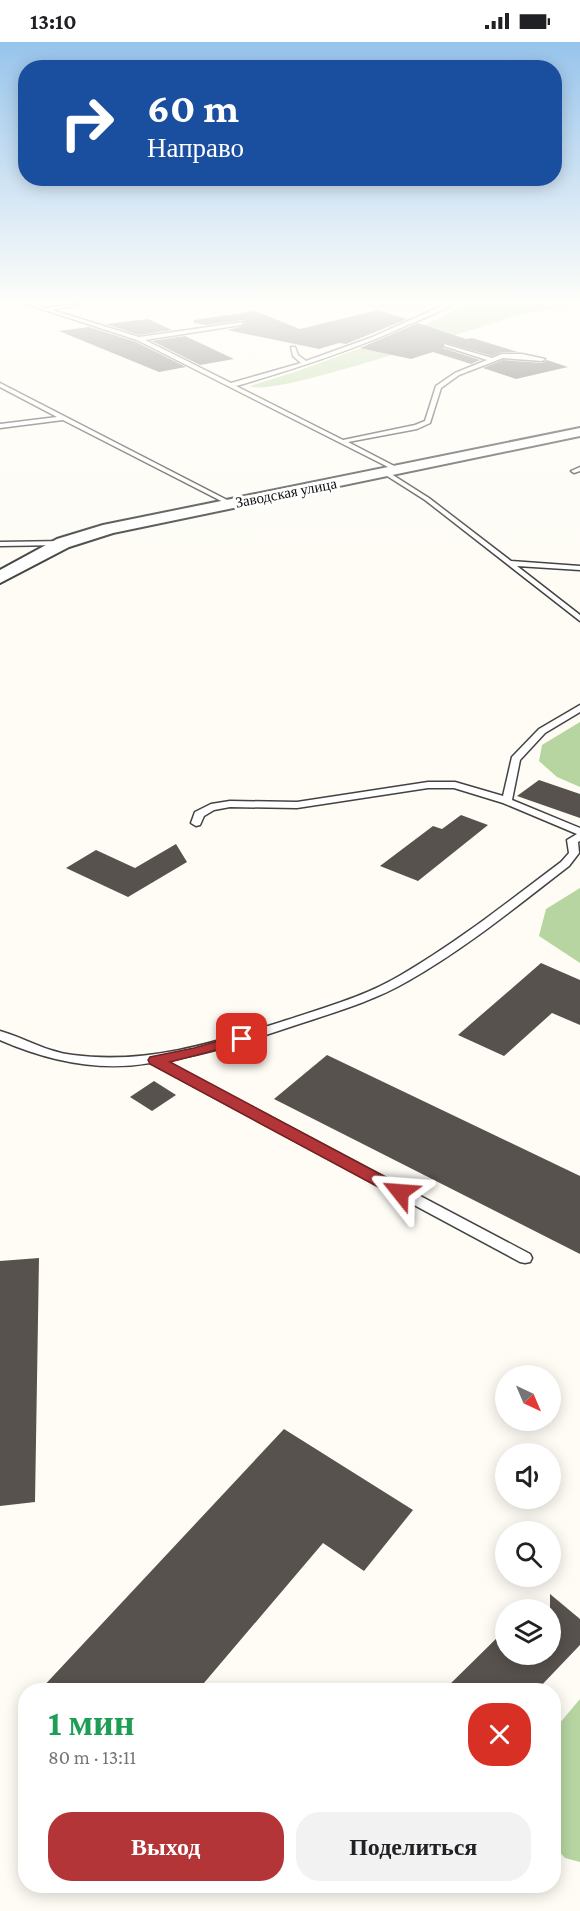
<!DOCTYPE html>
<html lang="ru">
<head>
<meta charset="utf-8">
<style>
  :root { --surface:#fff; --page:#f2f2f2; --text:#202124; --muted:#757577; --accent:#b43537 }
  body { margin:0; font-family:"Crimson Pro",serif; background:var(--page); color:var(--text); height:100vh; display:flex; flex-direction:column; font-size:22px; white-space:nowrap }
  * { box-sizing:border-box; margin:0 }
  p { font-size:20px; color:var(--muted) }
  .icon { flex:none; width:33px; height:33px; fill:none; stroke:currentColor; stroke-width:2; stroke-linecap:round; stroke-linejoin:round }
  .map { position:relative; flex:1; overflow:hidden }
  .sheet { position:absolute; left:18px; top:1641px; width:543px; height:210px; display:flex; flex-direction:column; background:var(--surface); border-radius:24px; box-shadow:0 3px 15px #0003 }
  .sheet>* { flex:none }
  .guide { position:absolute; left:18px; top:18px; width:544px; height:126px; border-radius:24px; box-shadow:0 3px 15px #0003; background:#1a4fa0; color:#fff; overflow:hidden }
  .needle { width:39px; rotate:136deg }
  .controls { position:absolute; left:495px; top:1323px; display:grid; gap:12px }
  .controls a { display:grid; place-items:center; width:66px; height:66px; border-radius:50%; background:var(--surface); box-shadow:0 3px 15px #0003; font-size:30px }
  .pin { position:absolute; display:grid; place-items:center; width:51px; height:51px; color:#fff; margin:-26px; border-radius:12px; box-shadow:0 3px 9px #0006 }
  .me { position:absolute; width:66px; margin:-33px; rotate:298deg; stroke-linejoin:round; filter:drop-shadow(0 0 4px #0008) }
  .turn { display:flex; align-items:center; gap:21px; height:126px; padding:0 30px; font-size:27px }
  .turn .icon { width:78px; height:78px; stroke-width:2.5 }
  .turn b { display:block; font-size:42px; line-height:51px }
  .round { display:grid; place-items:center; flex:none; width:63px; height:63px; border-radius:24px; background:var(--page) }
  .head { display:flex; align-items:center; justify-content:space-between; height:102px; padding:0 30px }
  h1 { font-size:36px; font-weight:700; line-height:45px; color:#1e9e55 }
  .primary-button { display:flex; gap:12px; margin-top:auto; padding:12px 30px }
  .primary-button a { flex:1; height:69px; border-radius:24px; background:var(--accent); color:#fff; font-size:24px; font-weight:700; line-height:69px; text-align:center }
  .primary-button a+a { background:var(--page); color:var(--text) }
  .status { display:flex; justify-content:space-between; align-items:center; height:42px; padding:0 30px; background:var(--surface); direction:ltr }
  .status svg { height:16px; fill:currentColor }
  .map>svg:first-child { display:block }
</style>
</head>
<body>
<div class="status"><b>13:10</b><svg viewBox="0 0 49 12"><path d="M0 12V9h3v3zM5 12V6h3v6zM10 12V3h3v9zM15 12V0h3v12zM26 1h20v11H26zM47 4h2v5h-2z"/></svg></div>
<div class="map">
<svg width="580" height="1869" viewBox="0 0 580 1869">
  <rect width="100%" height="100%" fill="#fefcf5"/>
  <path fill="#d3e6c1" d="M340 260H440C410 277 372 267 340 260Z"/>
  <g fill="#b7d5a1">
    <path d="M470 260H580V264C557 266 535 269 513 275 475 285 271 357 250 344L295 330 425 283Z"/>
    <path d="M580 680V745L557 735 539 719 542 703Z"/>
    <path d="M580 846V921L539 894 546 867Z"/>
    <path d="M580 1657V1820L565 1816 554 1804V1688Z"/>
  </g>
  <g fill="#58524e">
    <path d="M378 268 407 277 346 302 339 301 319 307 227 288 241 285 245 280 243 278 206 283 194 281V278L255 269 300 287Z"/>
    <path d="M148 277 172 288 139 293 106 282Z"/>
    <path d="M418 281 466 297 472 296 518 310H502L492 314 443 300V306L480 318 471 322 433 310 411 317 360 306Z"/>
    <path d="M89 285 136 300 186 325 159 330 59 289Z"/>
    <path d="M185 294 234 317 200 323 152 299Z"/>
    <path d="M503 318 542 321 547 318 568 325 516 337 483 326Z"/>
    <path d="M539 738 580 752V776L517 754Z"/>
    <path d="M461 773 488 783 418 839 380 824 433 784 442 787Z"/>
    <path d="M176 802 187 820 128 855 66 826 96 808 135 826Z"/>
    <path d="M541 921 580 938V983L552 971 504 1014 458 993Z"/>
    <path d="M327 1013 580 1134V1212L274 1057Z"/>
    <path d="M154 1039 176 1053 152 1069 130 1055Z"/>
    <path d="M39 1216 35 1460 0 1464V1219Z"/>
    <path d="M284 1387 413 1468 364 1529 323 1501 198 1648H40Z"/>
    <path d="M550 1552 580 1577V1603L537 1648H444L506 1587V1612H550Z"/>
  </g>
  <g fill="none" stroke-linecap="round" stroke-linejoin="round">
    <defs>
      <g id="service">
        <path d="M20 260H26L46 266 92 260 52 268 139 295 243 280 241 283 145 298 231 341 301 321 293 314 291 305H295L298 313 306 319 370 296 450 260H455C443 269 425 276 410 282 354 308 295 327 236 344L343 398 415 383 425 379 436 344 455 331 487 318 444 304V302L492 316 502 312H522L545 317 542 319 503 316 459 333 441 346 430 381 417 387 348 400 400 427V429L398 430 137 298Z"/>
        <path d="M0 341 233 461 235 462 229 463 63 378 0 386V382L57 375 0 345Z"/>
        <path d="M580 425V429L574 431 571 429Z"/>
        <path d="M384 430H388L429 456 511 519 580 524V528L517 524 580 573V579L425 458 384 432Z"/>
        <path d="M66 499V503H63L0 504V500Z"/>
        <path d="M580 663V670L545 691 520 718 512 758 580 786V799L578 800 579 811 569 824C517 864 466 906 408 939 372 960 332 971 293 984 251 998 209 1012 165 1019L530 1212 532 1216 530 1220 525 1221 520 1220 150 1021C98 1030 48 1019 0 998V989C25 996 46 1010 73 1013 147 1023 217 1000 287 978 326 965 366 954 401 933 458 900 509 859 561 820L569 811 567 798 577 792 503 761 454 746H428L297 766 230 765 214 768 204 774 200 783 196 784 191 781 195 770 211 762 230 759 297 760 428 740H455L503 754 512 715 539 687Z"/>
      </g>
      <path id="tertiary" d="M580 386V394L113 491 69 505 0 541V528L57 497 103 483Z"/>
    </defs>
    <use href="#service" stroke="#434343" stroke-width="3"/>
    <use href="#tertiary" stroke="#434343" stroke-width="4"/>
    <use href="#service" fill="#fff" fill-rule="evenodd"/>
    <use href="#tertiary" fill="#fff" fill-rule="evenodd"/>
  </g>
  <linearGradient id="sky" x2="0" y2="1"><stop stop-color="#97c4ec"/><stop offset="0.5" stop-color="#fffefa"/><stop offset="1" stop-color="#fffefa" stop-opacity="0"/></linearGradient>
  <rect width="580" height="521" fill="url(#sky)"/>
  <path fill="#b43537" stroke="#752224" stroke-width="1.5" d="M242 992 249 997 247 1000 170 1020 406 1146 409 1150 406 1154H395L150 1022 148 1018 150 1015 194 1006Z"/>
  <g text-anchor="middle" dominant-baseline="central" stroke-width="6" stroke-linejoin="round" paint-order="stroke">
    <g font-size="15" fill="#101010" stroke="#fff">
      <text transform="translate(286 451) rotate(-11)">Заводская улица</text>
    </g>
  </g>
</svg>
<div class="controls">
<a><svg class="needle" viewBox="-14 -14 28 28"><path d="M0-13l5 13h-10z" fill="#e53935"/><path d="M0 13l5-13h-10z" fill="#757577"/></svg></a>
<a><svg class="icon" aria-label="sound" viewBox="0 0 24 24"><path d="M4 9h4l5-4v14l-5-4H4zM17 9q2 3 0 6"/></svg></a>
<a><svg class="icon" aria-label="search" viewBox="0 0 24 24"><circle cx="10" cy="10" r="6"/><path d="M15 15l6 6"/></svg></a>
<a><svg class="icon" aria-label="layers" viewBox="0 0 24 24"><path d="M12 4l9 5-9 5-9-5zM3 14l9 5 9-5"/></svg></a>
</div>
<div class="pin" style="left:242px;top:997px;background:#d93025"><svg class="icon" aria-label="arrive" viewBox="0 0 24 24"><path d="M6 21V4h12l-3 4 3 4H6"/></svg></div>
<svg class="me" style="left:400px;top:1150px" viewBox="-20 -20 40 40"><path d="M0-17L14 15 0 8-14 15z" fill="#b43537" stroke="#fff" stroke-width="4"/></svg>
<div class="guide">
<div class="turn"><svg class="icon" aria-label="right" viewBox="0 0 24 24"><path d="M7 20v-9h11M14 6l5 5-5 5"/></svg><div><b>60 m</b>Направо</div></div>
</div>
<section class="sheet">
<div class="head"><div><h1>1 мин</h1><p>80 m · 13:11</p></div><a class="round" style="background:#d93025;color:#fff"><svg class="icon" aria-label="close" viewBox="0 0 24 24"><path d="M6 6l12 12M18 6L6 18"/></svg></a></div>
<div class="primary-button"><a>Выход</a><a>Поделиться</a></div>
</section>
</div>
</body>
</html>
